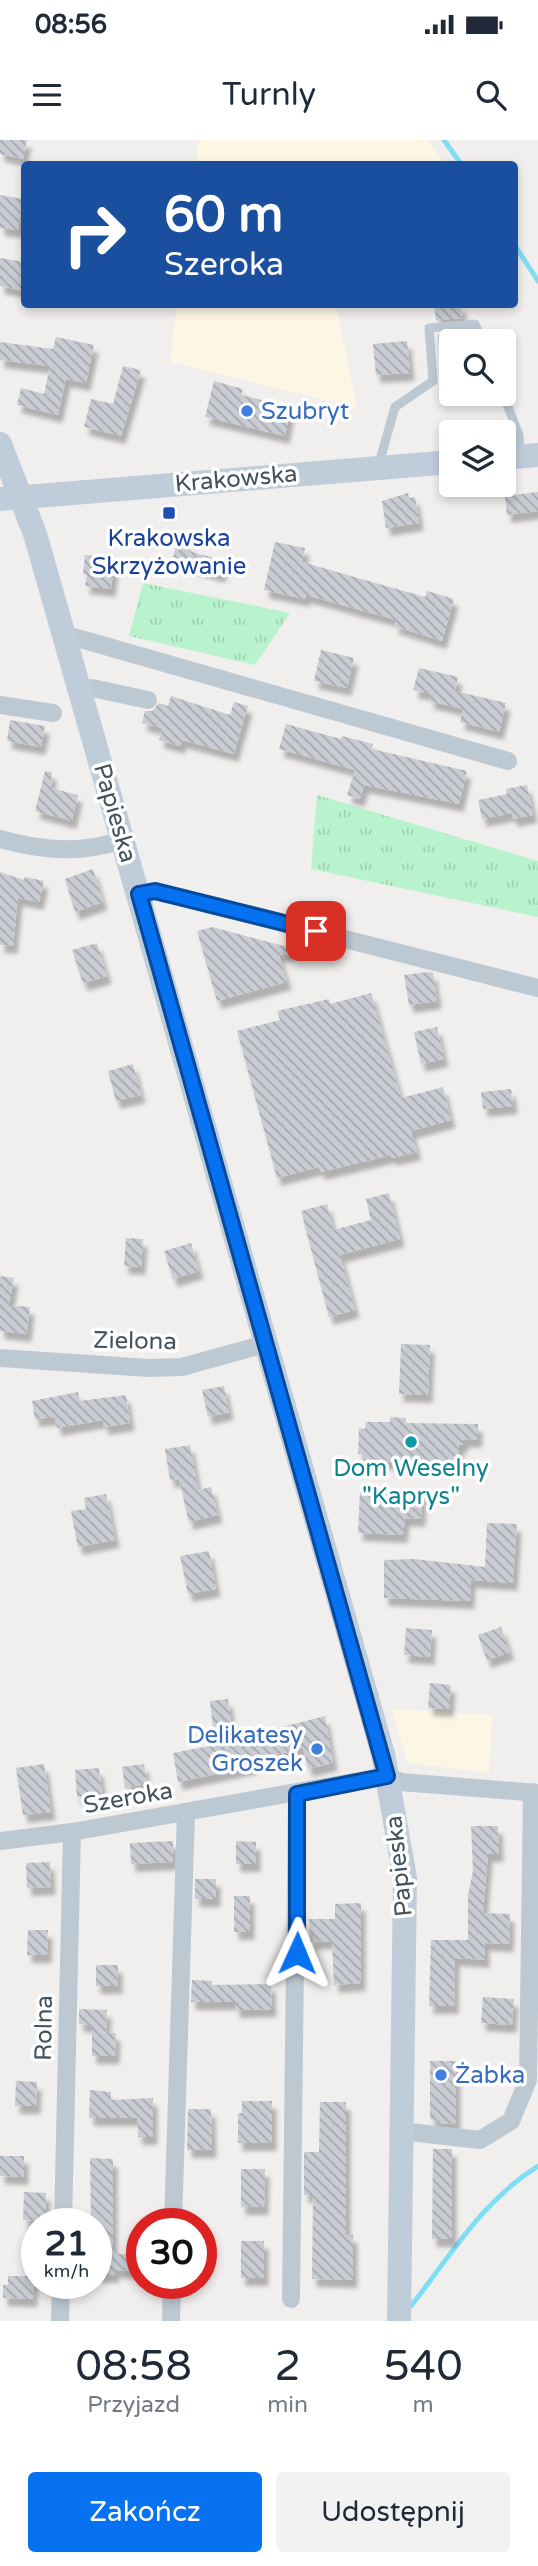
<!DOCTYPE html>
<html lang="pl">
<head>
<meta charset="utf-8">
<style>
  :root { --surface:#fff; --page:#f2f2f3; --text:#1f2937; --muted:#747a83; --accent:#0772f1 }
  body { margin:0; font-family:"Varela Round",sans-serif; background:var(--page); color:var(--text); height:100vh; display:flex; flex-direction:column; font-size:26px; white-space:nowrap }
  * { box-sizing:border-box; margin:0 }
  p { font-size:23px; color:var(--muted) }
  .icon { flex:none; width:38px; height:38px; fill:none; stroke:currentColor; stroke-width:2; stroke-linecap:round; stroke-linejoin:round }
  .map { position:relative; height:2181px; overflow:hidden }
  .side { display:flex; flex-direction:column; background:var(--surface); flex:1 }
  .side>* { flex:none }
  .banner { position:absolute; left:21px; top:21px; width:497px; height:147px; border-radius:7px; box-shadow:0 4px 10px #0003; background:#1a4fa0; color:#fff; overflow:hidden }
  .buttons { position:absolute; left:439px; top:189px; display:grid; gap:14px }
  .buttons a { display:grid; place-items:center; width:77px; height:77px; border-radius:7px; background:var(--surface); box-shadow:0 4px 10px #0003; font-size:35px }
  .speed { position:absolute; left:21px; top:2068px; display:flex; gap:14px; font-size:35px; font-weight:700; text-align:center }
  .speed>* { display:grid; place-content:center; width:91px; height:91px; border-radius:50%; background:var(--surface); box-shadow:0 4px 10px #0003; line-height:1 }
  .speed small { font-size:18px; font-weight:400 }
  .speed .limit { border:10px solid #d22; background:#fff; color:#111 }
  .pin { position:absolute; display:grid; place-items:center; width:60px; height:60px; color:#fff; margin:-30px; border-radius:14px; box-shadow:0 4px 10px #0006 }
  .me { position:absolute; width:77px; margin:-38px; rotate:1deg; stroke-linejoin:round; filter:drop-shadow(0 0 5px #0008) }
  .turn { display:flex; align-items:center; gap:24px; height:147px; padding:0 28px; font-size:32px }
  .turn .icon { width:91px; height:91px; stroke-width:2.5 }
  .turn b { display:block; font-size:49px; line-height:60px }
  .eta { display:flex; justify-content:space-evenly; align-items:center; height:119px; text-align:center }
  .eta b { font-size:42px; font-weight:600; line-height:49px }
  .button { display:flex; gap:14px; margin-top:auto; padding:14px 28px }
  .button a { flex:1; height:80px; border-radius:7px; background:var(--accent); color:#fff; font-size:28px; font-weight:600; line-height:80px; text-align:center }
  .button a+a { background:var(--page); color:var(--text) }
  .status { display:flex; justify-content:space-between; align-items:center; height:49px; padding:0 35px; background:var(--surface); direction:ltr }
  .status svg { height:19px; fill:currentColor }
  header { display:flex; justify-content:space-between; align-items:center; height:91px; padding:0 28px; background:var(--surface); font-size:32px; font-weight:600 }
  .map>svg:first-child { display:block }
</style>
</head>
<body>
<div class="status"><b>08:56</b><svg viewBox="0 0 49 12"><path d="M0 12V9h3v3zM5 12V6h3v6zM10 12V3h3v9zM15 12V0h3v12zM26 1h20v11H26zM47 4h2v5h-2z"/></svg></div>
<header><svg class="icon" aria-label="menu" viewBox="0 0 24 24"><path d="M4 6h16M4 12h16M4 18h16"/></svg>Turnly<svg class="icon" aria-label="search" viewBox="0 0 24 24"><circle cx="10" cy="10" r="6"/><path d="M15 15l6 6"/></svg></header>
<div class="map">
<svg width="538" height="2181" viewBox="0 0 538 2181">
  <defs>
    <pattern id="grass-tufts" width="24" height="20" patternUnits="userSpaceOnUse" patternTransform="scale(1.75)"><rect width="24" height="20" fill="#b8f3cd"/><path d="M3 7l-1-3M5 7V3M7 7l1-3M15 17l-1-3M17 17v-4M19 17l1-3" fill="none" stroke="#9fd2b2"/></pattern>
    <pattern id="building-back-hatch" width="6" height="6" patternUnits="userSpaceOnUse" patternTransform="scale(1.75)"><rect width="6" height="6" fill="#c9cdd3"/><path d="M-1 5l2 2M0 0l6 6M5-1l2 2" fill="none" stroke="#a5a9ae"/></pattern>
    <filter id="shadow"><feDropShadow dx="4.5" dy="8" stdDeviation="2" flood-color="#0004"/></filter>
  </defs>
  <rect width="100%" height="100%" fill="#f1eeee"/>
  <g fill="#fef6e5">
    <path d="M199 0H428L444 24H196Z"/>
    <path d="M177 165H336L357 268 170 222Z"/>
    <path d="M391 1569 492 1575 489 1633 408 1623Z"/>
  </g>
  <g fill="url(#grass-tufts)">
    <path d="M143 443 290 473 255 525 129 496Z"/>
    <path d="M317 655 538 721V777L311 729Z"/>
  </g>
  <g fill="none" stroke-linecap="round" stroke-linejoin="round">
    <g stroke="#80def4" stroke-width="5">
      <path d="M444 0 461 24"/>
      <path d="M514 104 538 141"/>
      <path d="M411 2166C451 2115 482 2061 538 2026"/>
    </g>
  </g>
  <g fill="url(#building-back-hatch)" filter="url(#shadow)">
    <path d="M0 0H27L23 19 0 14Z"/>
    <path d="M0 55 23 59 18 90 0 88Z"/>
    <path d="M0 118 24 122V151L0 146Z"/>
    <path d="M434 164H461L463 178 436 180Z"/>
    <path d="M464 192 465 201H452V239L442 240 438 194Z"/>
    <path d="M56 197 94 205 86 243 66 239 58 275 17 265 21 248 44 254 50 226 0 220V202L53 209Z"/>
    <path d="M407 201 410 233 376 235 373 204Z"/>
    <path d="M123 226 141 230 121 296 84 287 91 259 113 264Z"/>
    <path d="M214 241 243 249 241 255 291 267 285 296 205 277Z"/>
    <path d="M538 352V371L507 375 505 356Z"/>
    <path d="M408 353 409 358 415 357 419 383 386 388 382 361Z"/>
    <path d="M177 402 191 405 189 411 225 421 221 435 172 421Z"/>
    <path d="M275 402 305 408 302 422 425 457 427 451 454 459 442 501 394 486 396 480 306 455 305 459 264 450Z"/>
    <path d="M85 415 115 419 111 449 85 446 87 435 83 434Z"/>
    <path d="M321 510 354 518 347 548 314 541Z"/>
    <path d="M419 528 458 537 455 551 506 563 499 592 460 582 463 569 429 561 431 554 413 550Z"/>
    <path d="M171 556 230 575 234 562 248 566 234 614 182 600 180 606 159 600 162 588 142 583 145 571H152L159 563 168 566Z"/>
    <path d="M10 580 45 586 41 607 7 601Z"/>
    <path d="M286 584 341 599 342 596 373 604 372 609 467 631 459 664 364 645 360 659 347 655 355 630 279 609Z"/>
    <path d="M45 631 52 632 51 648 78 655 72 681 35 671Z"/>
    <path d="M527 645 533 675 513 679 512 673 482 679 478 660 507 654 506 649Z"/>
    <path d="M93 729 103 762 75 772 65 739Z"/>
    <path d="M0 732 24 740 25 737 44 741 39 762 18 758 13 806 0 805Z"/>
    <path d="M212 787 299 810 279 815 287 842 217 861 197 791Z"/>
    <path d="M97 803 107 836 83 843 72 810Z"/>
    <path d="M427 832 433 833 437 861 409 865 404 835Z"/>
    <path d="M371 853 401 958 443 947 451 980 411 991 417 1012 392 1018 391 1015 321 1032 319 1027 277 1038 237 891 280 880 277 871 329 859 330 864Z"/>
    <path d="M437 887 444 919 421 924 414 892Z"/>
    <path d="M133 924 141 955 116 961 108 931Z"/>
    <path d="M511 949 513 966 483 969 481 952Z"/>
    <path d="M389 1053 400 1099 340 1115 355 1170 329 1177 301 1071 327 1064 333 1090 371 1080 366 1059Z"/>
    <path d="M126 1098 143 1099 141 1127 124 1126Z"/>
    <path d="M191 1103 199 1131 173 1139 164 1111Z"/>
    <path d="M0 1136 14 1138 9 1165 30 1167 27 1194 0 1191Z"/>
    <path d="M401 1204 430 1205 428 1255 399 1254Z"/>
    <path d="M224 1246 229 1272 208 1277 202 1250Z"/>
    <path d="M78 1252 80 1261 126 1255 130 1283 104 1287 103 1280 57 1288 55 1277 35 1279 32 1261Z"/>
    <path d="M390 1277 406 1278V1283L478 1284V1299L463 1300V1305H459L458 1324 364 1321V1314H358L359 1288 365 1289 366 1282H390Z"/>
    <path d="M190 1305 198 1350 211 1347 218 1375 189 1382 179 1339 170 1340 165 1309Z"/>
    <path d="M409 1350 422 1351 421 1379 405 1378 403 1395 358 1393 360 1351 409 1354Z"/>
    <path d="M106 1354 115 1400 78 1407 71 1371 86 1369 84 1358Z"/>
    <path d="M487 1383 517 1384 513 1443 471 1440 470 1461 384 1458V1420L414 1419 485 1427Z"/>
    <path d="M209 1411 216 1449 188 1454 180 1416Z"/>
    <path d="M501 1487 510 1512 487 1520 478 1495Z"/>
    <path d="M406 1488 432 1490 430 1517 404 1515Z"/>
    <path d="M430 1543 451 1545 449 1569 428 1568Z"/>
    <path d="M228 1559 233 1596 246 1593 247 1596 325 1576 333 1623 308 1629 303 1608 253 1621 254 1626 178 1642 173 1613 215 1605 210 1561Z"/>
    <path d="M44 1624 51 1672 23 1675 16 1628Z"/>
    <path d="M144 1624 147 1644 125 1648 122 1627Z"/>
    <path d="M99 1628 102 1655 77 1657 75 1630Z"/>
    <path d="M471 1686H498L499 1714H488L483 1773 510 1774 509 1804 485 1803V1820L455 1818 454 1866H429L431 1800H468V1755L473 1731Z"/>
    <path d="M173 1701V1722L131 1724 130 1703Z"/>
    <path d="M236 1701 256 1702V1724H236Z"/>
    <path d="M50 1722 51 1747 27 1748 26 1723Z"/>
    <rect x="195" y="1739" width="21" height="20"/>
    <rect x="234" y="1756" width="16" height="36"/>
    <path d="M361 1763V1843L334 1845 332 1801 310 1802 309 1779H335V1764Z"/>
    <path d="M28 1790H48L47 1815H27Z"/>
    <rect x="96" y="1825" width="22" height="21"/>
    <path d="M192 1840 212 1841V1845L271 1844 272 1869 235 1870V1862H191Z"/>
    <path d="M483 1857 514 1859 512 1885 481 1883Z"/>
    <path d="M79 1869 107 1870 106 1892 116 1893 115 1916H92V1885L79 1884Z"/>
    <path d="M430 1921H456V1983L443 1984 430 1979Z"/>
    <path d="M16 1941 37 1942 36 1966H15Z"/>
    <path d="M90 1950 111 1952V1960L153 1958V1997H138L137 1978H89Z"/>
    <path d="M242 1961H272V2003H238V1973H242Z"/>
    <path d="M320 1962H346V2095H353V2140L312 2139 313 2055H304V2012H319Z"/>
    <path d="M188 1969H211L212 2010H187Z"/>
    <path d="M433 2009H452V2099H432Z"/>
    <path d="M0 2016H24V2037L0 2036Z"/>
    <path d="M90 2018 113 2019V2108H116V2114H135L134 2131 115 2130V2135H97L100 2087 91 2084Z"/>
    <path d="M241 2029H265L264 2067H241Z"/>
    <path d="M24 2052 46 2053 45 2081 23 2080Z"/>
    <rect x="241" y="2101" width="23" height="37"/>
    <path d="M8 2136H34L33 2159 3 2158V2145H8Z"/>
  </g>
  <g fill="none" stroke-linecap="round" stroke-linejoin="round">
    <g stroke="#bdc9d2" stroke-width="9">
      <path d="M503 254 519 295 520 315"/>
      <path d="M378 327 395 267 433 241 429 188 475 184 482 201"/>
    </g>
    <g stroke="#bdc9d2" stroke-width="18">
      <path d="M63 494 508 621"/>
      <path d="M92 548 148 560"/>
      <path d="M0 565 53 573"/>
      <path d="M0 699C42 711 81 714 122 700"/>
      <path d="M139 754 155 751 538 848"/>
      <path d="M0 1218 149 1228 182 1227 265 1204"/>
      <path d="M0 1701 72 1692 387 1636 401 1642 538 1653"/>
      <path d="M401 1991 480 2000 511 1981 528 1940 532 1652"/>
      <path d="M63 2084 72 1692"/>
      <path d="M173 2084 186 1672"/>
      <path d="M291 2159 297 1654"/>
      <path d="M60 2181 61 2144"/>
      <path d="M171 2181 172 2144"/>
    </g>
    <g stroke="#bfccd9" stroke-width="24">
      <path d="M0 304 35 394 383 1614 405 1738 399 2181"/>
      <path d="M504 318 538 315"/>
      <path d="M0 359 452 322"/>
    </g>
  </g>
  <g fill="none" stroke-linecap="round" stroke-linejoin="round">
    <defs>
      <path id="route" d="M297 1813V1654L387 1636 139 754 155 751 316 791"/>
    </defs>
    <use href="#route" stroke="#054a9d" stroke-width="18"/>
    <use href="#route" stroke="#0772f1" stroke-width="12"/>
  </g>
  <g fill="#3f7fe0" stroke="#fff" stroke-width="2.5">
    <circle cx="247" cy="271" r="7"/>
    <circle cx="317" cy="1609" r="7"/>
    <circle cx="441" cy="1935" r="7"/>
  </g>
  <rect fill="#1a4fb4" stroke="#fff" stroke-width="2.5" x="162" y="366" width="14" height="14" rx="3.5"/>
  <circle fill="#0f9aa8" stroke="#fff" stroke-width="2.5" cx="411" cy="1302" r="7"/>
  <g text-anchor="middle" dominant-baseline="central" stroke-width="7" stroke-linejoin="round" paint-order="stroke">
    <g font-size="24" fill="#366cbe" stroke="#fff" text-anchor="start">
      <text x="261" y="271">Szubryt</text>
      <text x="303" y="1595" text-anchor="end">Delikatesy<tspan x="303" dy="28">Groszek</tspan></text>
      <text x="455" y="1935">Żabka</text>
    </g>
    <g font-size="24" fill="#44525d" stroke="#fff">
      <text transform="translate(236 339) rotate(-5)">Krakowska</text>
      <text transform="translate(115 673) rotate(74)">Papieska</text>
      <text transform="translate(135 1201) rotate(1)">Zielona</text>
      <text transform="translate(128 1658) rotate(-10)">Szeroka</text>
      <text transform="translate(399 1726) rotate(-96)">Papieska</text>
      <text transform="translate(44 1888) rotate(-89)">Rolna</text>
    </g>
    <g font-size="24" fill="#164399" stroke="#fff">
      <text x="169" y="398">Krakowska<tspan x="169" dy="28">Skrzyżowanie</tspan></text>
    </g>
    <g font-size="24" fill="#0d838f" stroke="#fff">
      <text x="411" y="1328">Dom Weselny<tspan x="411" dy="28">"Kaprys"</tspan></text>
    </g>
  </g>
</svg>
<div class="buttons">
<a><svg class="icon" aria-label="search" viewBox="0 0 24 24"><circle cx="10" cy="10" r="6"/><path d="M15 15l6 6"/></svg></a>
<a><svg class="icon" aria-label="layers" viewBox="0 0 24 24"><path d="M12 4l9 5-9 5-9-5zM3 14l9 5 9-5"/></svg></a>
</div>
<div class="speed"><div>21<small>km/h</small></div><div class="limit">30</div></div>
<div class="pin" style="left:316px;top:791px;background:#d93025"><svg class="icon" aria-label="arrive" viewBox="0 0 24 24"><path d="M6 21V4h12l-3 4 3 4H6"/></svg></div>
<svg class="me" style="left:297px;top:1813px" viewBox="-20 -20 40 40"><path d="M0-17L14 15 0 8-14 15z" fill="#0772f1" stroke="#fff" stroke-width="4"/></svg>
<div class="banner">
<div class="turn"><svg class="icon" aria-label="right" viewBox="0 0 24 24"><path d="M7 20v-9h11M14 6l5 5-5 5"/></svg><div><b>60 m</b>Szeroka</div></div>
</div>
</div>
<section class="side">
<div class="eta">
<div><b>08:58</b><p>Przyjazd</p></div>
<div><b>2</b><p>min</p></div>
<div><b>540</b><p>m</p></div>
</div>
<div class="button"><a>Zakończ</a><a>Udostępnij</a></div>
</section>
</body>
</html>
